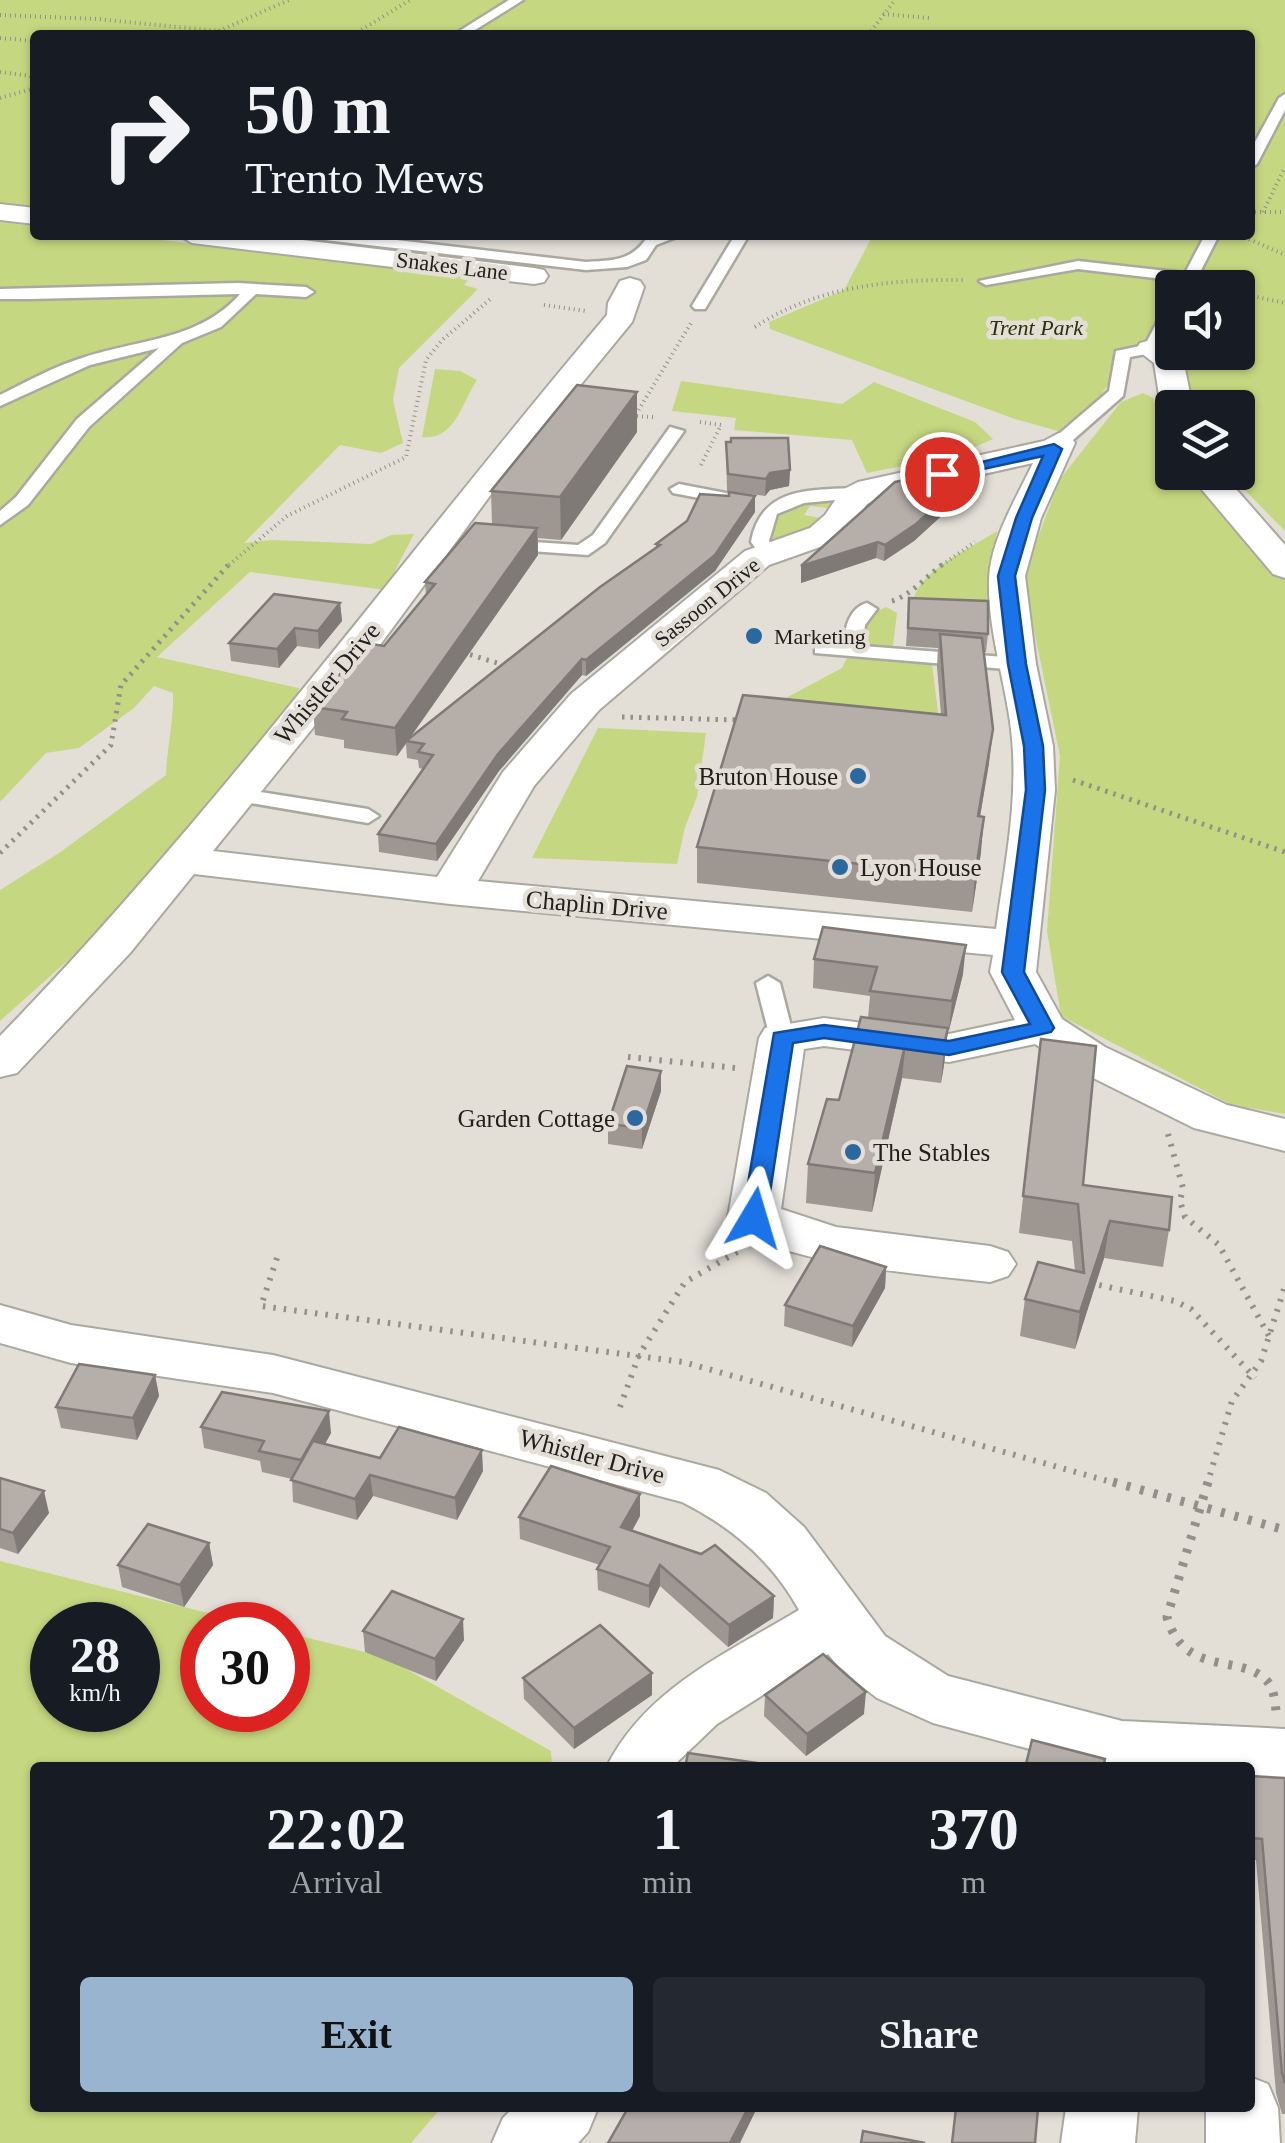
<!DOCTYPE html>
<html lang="en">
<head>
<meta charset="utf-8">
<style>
  :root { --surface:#171b24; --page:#242831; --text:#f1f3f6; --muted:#9ea1a6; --accent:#98b4cf }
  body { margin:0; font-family:Georgia,serif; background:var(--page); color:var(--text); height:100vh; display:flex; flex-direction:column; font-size:38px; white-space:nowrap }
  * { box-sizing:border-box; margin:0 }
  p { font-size:32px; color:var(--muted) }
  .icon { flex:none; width:55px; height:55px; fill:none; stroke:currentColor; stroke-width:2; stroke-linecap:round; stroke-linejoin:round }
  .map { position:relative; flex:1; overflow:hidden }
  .side { position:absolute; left:30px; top:1762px; width:1225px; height:350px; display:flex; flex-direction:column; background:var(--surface); border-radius:10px; box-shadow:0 2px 8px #0004 }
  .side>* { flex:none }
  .guide { position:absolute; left:30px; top:30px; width:1225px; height:210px; border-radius:10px; box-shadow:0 2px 8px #0004; background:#171b24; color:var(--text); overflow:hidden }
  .fabs { position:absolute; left:1155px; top:270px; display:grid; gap:20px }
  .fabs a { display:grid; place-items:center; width:100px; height:100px; border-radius:10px; background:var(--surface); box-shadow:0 2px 8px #0004; font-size:50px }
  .speed { position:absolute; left:30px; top:1602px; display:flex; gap:20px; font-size:50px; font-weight:700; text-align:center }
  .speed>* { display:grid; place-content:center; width:130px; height:130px; border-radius:50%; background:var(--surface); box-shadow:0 2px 8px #0004; line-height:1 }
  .speed small { font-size:25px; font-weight:400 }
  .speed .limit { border:15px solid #d22; background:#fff; color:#111 }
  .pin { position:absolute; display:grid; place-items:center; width:85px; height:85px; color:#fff; margin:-42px; border:5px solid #fff; border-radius:50%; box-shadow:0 2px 10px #0007 }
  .me { position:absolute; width:110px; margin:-55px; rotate:7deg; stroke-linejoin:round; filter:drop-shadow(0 0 8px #0008) }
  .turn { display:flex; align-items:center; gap:35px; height:210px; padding:0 50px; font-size:45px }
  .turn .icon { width:130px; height:130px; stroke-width:2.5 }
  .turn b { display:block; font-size:70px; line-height:85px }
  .eta { display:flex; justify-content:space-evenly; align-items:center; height:170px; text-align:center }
  .eta b { font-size:60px; font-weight:700; line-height:70px }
  .cta { display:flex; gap:20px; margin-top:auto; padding:20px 50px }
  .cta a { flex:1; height:115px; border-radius:10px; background:var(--accent); color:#111; font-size:40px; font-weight:700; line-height:115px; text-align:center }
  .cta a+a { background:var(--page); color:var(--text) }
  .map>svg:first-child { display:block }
</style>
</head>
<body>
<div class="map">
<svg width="1285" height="2143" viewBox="0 0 1285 2143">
  <rect width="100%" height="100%" fill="#e3dfd7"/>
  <g fill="#c6d781" fill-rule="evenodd">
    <path d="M0 0H1285V531L1228 473 1238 472V408L1192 407 1176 356 1136 347 1100 396 1058 431 1012 418 770 329 769 322 844 290 873 235H1250V35H35V212L0 208ZM1172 288H1238V352H1172Z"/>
    <path d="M0 222 35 226V235H117L472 275 464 285 478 289 399 368 393 400 403 443 381 453 340 445 244 543 272 540 371 544 391 535 414 534 385 590 250 572 157 657 299 688 295 707 95 936 0 1021V890L59 853 166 775C167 747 174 720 173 693L154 686 134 708 79 748 46 753 0 802Z"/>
    <path d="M435 369 460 371 477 380C462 402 455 441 422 437Z"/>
    <path d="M681 381 842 404 874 382 975 422 993 439 954 456 867 473 852 440 734 430 736 418 672 411Z"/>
    <path d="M1143 393 1153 398 1172 446V472L1192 473 1285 577V1114L1232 1105 1061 1016 1047 931 1060 756 1023 577 1060 479 1121 402Z"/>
    <path d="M836 498 828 508 810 506 804 515 821 518 795 537 768 544 772 518 801 504Z"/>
    <path d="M997 531 985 611 913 602C918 570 972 548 997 531Z"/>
    <path d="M886 607 897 613 891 661 932 664 940 728 756 714 842 668 867 616Z"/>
    <path d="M598 728 706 733 697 797 685 827 677 864 532 858Z"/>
    <path d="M0 1561 256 1625H202V1710H288V1633L385 1657 551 1751 552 1767 35 1768V2108H441L411 2143H0ZM52 1625H138V1710H52Z"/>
  </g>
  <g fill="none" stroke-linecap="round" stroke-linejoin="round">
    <defs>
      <g id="lane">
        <path d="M509 0H523L467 35H453Z"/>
        <path d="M1285 94V110L1257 164 1250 168V151L1279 98Z"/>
        <path d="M309 235H354L586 262C612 260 630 262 646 239L682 235 656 245 646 260 627 267 586 270 316 239Z"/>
        <path d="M735 235H749L705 309H695L692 306Z"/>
        <path d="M1205 235H1219L1192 288H1177L1180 281 1078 269 986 285 979 281 1078 261 1185 273Z"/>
        <path d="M238 283 306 287 314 292 306 297 256 294 221 327 182 343 89 427 28 505 0 525V511L16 497 77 419 159 348 90 365 0 406V395C28 381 55 366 85 357 140 339 200 340 240 294L30 299H0V289Z"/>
        <path d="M1172 304V323L1157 352 1130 357 1123 396 1065 447H1053V439L1109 391 1116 351 1145 345 1164 309Z"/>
        <path d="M670 427 684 431 605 543 588 555 500 549 497 545 506 540 578 545 593 535Z"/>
        <path d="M679 484 741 496 744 500 735 505 673 493 670 489Z"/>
        <path d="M861 488 867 489V497L804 503 777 514 769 541 778 553 776 557H762L751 542C761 485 813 490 861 488Z"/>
        <path d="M867 603 877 609 865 625 863 646 1017 658 1027 664 1017 670 815 653V645H843C845 628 849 608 867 603Z"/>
        <path d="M235 788 368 809 379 816 368 823 227 799 224 794 227 789Z"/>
        <path d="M768 976 780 983 794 1038 791 1043H773L770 1038 756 983Z"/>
      </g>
      <g id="street">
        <path d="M0 204 35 208V224L0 220Z"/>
        <path d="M178 235H261L534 268 544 270 548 276 544 282 534 284 192 243Z"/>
        <path d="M630 278 640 281 644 287 632 322 492 493 380 645 213 851 437 877 503 772 571 694 745 551 810 528 825 515 842 490 858 482 1044 441 1059 433 1070 436 1075 443 1041 518 1025 576 1036 664 1053 746 1055 790 1036 972 1062 1019 1105 1047 1227 1105 1285 1119V1151L1194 1128 1071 1067 1035 1044 949 1062 824 1046 804 1049 781 1209 836 1227 990 1246 1008 1252 1016 1264 1008 1276 990 1282C934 1275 758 1264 728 1217L759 1038 765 1028 824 1018 949 1034 1015 1020 990 972 993 955 450 904 194 874 130 953 17 1073 0 1077V1036C219 811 403 556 607 315L608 303 620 281ZM1033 463C1017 497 991 539 989 578 987 637 1011 695 1013 753 1016 812 1004 871 996 929L478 881 534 786 599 710 769 565 834 542 850 529 867 504 881 497Z"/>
        <path d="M1151 340 1179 353 1183 359 1193 408H1172V416L1161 408 1154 363 1136 349 1140 343Z"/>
        <path d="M1187 472H1221L1285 545V578L1273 574Z"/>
        <path d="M0 1305 71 1325 273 1355 719 1470 766 1493 804 1527 885 1636 948 1676 1122 1721 1285 1729V1783L1250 1781V1768H1100L933 1723 877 1698 841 1670 828 1654 717 1724 671 1768H606C646 1688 726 1654 799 1610 772 1561 732 1527 682 1502L273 1393 71 1363 0 1343Z"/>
        <path d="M1250 2077 1268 2084 1278 2108 1280 2143H1206V2108H1250Z"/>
        <path d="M513 2108H598L588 2132 578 2143H492L503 2118Z"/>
        <path d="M1066 2108H1138L1135 2143H1061Z"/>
      </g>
    </defs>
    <use href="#lane" stroke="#aba8a0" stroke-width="5"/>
    <use href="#street" stroke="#aba8a0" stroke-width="4"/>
    <g stroke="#938f89" stroke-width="4" stroke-dasharray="1 4" stroke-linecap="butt">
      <path d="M883 14 930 18"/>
      <path d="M0 15 97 19 257 35"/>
      <path d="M219 31 289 0"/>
      <path d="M353 35 410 0"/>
      <path d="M868 35 895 0"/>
      <path d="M0 38 35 41"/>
      <path d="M0 72 30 76 35 82"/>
      <path d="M0 98 35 88"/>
      <path d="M1250 212H1285"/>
      <path d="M1263 212 1285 167"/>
      <path d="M1240 235 1285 255"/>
      <path d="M1238 293 1285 303"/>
      <path d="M544 305 586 311"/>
      <path d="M755 327C817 286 892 279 964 280"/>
      <path d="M653 417 635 416 691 323"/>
      <path d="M700 422 721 425 700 467"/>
      <path d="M229 565 287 516 406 457 426 360 442 340 493 297"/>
      <path d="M942 565 975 542"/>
    </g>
    <g stroke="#938f89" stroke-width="5" stroke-dasharray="2.5 6" stroke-linecap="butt">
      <path d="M892 601C912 595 928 574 946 562"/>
      <path d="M462 652 507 666"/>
      <path d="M622 717 740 720"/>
      <path d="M1073 780 1285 852"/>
      <path d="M0 853 111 745 121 685 231 562"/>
    </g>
    <g stroke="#938f89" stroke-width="6" stroke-dasharray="2.5 8" stroke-linecap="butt">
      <path d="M628 1057 736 1068"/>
      <path d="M1168 1134 1183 1188 1180 1201 1185 1217 1219 1245 1270 1338"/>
      <path d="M277 1258 261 1306 683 1362 1122 1485"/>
      <path d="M1089 1283 1175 1301 1191 1309 1255 1378"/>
      <path d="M620 1407 639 1355 685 1282 739 1251"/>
      <path d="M1207 1485 1232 1401 1261 1361 1285 1286"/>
    </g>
    <g stroke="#938f89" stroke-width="9" stroke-dasharray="4 10" stroke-linecap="butt">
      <path d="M1113 1482 1285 1530"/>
      <path d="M1208 1482 1167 1617C1184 1678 1241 1653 1267 1681 1274 1689 1275 1701 1276 1711"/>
    </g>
    <use href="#lane" fill="#fff" fill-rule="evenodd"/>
    <use href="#street" fill="#fff" fill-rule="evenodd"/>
  </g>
  <g fill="#9d9691">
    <path d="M637 432 561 540 538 538V555L410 738 656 548V544L729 496H755V512L715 571 586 676 582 675 499 771 437 861 379 852 378 834 423 769 419 768 418 760 407 758 406 744 397 756 344 748V740L315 735 313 707 384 646 426 595 425 582 492 524 491 491Z"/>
    <path d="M726 442 790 470 789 486 770 490 765 496 727 491Z"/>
    <path d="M963 482 961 498 914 541 884 561 876 558 801 583V566Z"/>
    <path d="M909 598 988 634 986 652H983L989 763 980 817 981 852 972 912 697 883V847L941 715 937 667 938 648 906 646Z"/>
    <path d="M340 603 342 621 319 649 297 646 279 668 231 661 229 643Z"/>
    <path d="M814 959 963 974 949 1030H948L944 1065 941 1083 902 1078 872 1212 806 1203 808 1164 839 1100 868 1018 870 996 813 988Z"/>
    <path d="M1041 1039 1083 1185 1169 1230 1163 1267 1104 1258 1075 1349 1020 1336 1025 1299 1075 1271 1072 1241 1019 1233Z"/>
    <path d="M661 1091 642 1149 608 1144V1124Z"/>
    <path d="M886 1267 885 1288 852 1347 784 1326 785 1305Z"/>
    <path d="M155 1375 159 1396 137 1440 61 1428 56 1407Z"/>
    <path d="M201 1427 331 1433 325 1444 380 1458 483 1471 457 1520 373 1496 357 1520 293 1502 292 1479 262 1472 260 1461 204 1448Z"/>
    <path d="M0 1478 49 1513 18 1554 0 1548Z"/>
    <path d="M640 1516 632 1531 774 1596 773 1618 728 1647 660 1586 649 1608 598 1590 597 1569 600 1565 520 1539 519 1517Z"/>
    <path d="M209 1543 213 1565 184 1607 122 1587 118 1565Z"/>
    <path d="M363 1631 464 1640 436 1681 365 1652Z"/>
    <path d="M523 1678 652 1695 574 1749 524 1699Z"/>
    <path d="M765 1695 864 1714 806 1756 764 1716Z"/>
    <path d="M1250 1776 1285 1778V2114H1282L1276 2093 1256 1860 1250 1859Z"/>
  </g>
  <g fill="#7f7a76">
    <path d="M637 392V432L561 540 560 497Z"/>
    <path d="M790 470 789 486 770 490 765 496 766 479 770 473Z"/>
    <path d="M963 482 961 498 914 541 884 561 885 545Z"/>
    <path d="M755 496V512L715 571 586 676V660Z"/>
    <path d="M537 528 538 555 397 756 395 728Z"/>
    <path d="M878 542 876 558 801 583V566Z"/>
    <path d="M340 603 342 621 319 649 318 631Z"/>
    <path d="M295 628 297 646 279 668 277 649Z"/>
    <path d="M582 659V675L499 771 437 861 436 844 498 754Z"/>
    <path d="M993 729 989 763 974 851 978 816Z"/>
    <path d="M984 817 981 852 972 912 975 876Z"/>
    <path d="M966 945 963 974 949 1030 952 1001Z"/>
    <path d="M948 1028 944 1065 941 1083 944 1045Z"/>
    <path d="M906 1041 902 1078 872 1212 875 1173Z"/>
    <path d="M661 1071V1091L642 1149V1128Z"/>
    <path d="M1110 1221 1104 1258 1075 1349 1080 1312Z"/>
    <path d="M886 1267 885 1288 852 1347 853 1326Z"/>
    <path d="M155 1375 159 1396 137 1440 133 1418Z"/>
    <path d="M329 1411 331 1433 304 1482 301 1460Z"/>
    <path d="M482 1450 483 1471 457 1520 455 1498Z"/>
    <path d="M370 1475 373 1496 357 1520 355 1499Z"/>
    <path d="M44 1491 49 1513 18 1554 13 1533Z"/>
    <path d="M640 1494V1516L622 1549 621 1527Z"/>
    <path d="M209 1543 213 1565 184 1607 180 1585Z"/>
    <path d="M660 1565V1586L649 1608V1586Z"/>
    <path d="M774 1596 773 1618 728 1647 729 1625Z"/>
    <path d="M463 1619 464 1640 436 1681 435 1659Z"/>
    <path d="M652 1673V1695L574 1749V1728Z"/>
    <path d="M866 1692 864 1714 806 1756 807 1734Z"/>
    <path d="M748 2108H757L740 2143H730Z"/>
  </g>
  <g fill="#b6aea9" stroke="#7f7a76" stroke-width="2.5">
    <path d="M577 385 637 392 560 497 491 491Z"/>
    <path d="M731 438H788L790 470 770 473 766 479 728 474 726 442H731Z"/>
    <path d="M947 471 963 482 916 524 885 545 878 542 801 566 895 482Z"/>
    <path d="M729 492 755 496 715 555 586 660 582 659 498 754 436 844 378 834 433 755 418 752 424 744 406 741 600 587 660 545 656 544 687 521 700 494 729 496Z"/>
    <path d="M475 523 537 528 395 728 342 719 347 712 313 707 365 643 384 646 435 584 425 582Z"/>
    <path d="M274 594 340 603 318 631 295 628 277 649 229 643Z"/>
    <path d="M909 598 988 601V634L908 628Z"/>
    <path d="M940 634 982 638 993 729 978 816 984 817 975 876 697 847 743 695 946 715Z"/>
    <path d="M823 927 966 945 952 1001 870 991 877 967 814 959Z"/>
    <path d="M861 1017 948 1028 944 1045 906 1041 875 1173 808 1164 827 1099 839 1100Z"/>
    <path d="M1041 1039 1096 1046 1083 1185 1172 1197 1169 1230 1110 1221 1080 1312 1025 1299 1038 1262 1084 1273 1078 1204 1023 1196Z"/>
    <path d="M627 1066 661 1071 642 1128 608 1124Z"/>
    <path d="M820 1246 886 1267 853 1326 785 1305Z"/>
    <path d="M79 1364 155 1375 133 1418 56 1407Z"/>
    <path d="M222 1392 329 1411 301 1460 259 1451 264 1441 201 1427Z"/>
    <path d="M399 1427 482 1450 455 1498 370 1475 355 1499 291 1480 313 1441 380 1458Z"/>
    <path d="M551 1466 640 1494 621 1527 701 1554 715 1545 774 1596 729 1625 660 1565 649 1586 597 1569 610 1547 519 1517Z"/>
    <path d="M0 1478 44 1491 13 1533 0 1529Z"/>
    <path d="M148 1524 209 1543 180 1585 118 1565Z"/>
    <path d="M392 1591 463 1619 435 1659 363 1631Z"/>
    <path d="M600 1625 652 1673 574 1728 523 1678Z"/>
    <path d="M823 1654 866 1692 807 1734 765 1695Z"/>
    <path d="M1032 1740 1105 1759 1103 1768H1025Z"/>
    <path d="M688 1753 764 1764 763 1768H685Z"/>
    <path d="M1250 1776 1285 1778V2083L1282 2073 1262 1839 1250 1838Z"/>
    <path d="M628 2108H748L730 2143H608Z"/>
    <path d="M956 2108H1038L1035 2143H952Z"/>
    <path d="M863 2131 925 2143H861Z"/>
  </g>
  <path fill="#1a73e8" stroke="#114b97" stroke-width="2.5" d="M1054 444 1062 449 1032 518 1015 576 1026 664 1043 746 1045 790 1024 972 1054 1028 1051 1032 949 1055 824 1038 793 1043 766 1218 763 1223H746L742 1218 774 1033 824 1025 949 1041 1030 1024 1002 972 1026 790 1024 746 1008 664 998 576 1016 518 1043 456 942 478 934 474Z"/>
  <g fill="#2c68a0" stroke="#e3dfd7" stroke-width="4">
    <circle cx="754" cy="636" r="10"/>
    <circle cx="858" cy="776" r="10"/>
    <circle cx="840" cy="867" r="10"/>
    <circle cx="635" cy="1118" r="10"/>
    <circle cx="853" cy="1152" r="10"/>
  </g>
  <g text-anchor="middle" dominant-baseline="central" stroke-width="9" stroke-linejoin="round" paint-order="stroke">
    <g font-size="22" fill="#22201d" stroke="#e3dfd7">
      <text transform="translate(452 266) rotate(7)">Snakes Lane</text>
      <text transform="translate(707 602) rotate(-39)">Sassoon Drive</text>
    </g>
    <g font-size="22" font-style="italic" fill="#2a3108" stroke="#e3dfd7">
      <text x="1036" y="327">Trent Park</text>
    </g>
    <g font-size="22" fill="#22201d" stroke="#e3dfd7" text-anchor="start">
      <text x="774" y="636">Marketing</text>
    </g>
    <g font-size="25" fill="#22201d" stroke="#e3dfd7">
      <text transform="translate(327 683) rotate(-50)">Whistler Drive</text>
      <text transform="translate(597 905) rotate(5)">Chaplin Drive</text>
      <text transform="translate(592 1456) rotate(15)">Whistler Drive</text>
    </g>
    <g font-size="25" fill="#22201d" stroke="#e3dfd7" text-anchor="end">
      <text x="838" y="776">Bruton House</text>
      <text x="860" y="867" text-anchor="start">Lyon House</text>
      <text x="615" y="1118">Garden Cottage</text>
      <text x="873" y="1152" text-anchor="start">The Stables</text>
    </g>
  </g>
</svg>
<div class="fabs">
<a><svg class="icon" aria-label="sound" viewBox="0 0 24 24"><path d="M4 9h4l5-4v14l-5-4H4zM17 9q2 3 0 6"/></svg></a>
<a><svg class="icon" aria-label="layers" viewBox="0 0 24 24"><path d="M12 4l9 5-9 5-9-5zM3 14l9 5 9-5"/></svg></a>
</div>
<div class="speed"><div>28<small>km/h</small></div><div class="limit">30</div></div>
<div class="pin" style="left:942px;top:474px;background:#d93025"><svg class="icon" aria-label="arrive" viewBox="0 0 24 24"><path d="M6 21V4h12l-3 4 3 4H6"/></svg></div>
<svg class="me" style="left:754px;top:1218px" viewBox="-20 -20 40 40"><path d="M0-17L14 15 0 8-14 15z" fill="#1a73e8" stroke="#fff" stroke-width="4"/></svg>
<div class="guide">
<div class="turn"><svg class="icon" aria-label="right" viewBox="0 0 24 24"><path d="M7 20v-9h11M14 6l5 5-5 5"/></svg><div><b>50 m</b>Trento Mews</div></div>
</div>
<section class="side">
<div class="eta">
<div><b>22:02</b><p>Arrival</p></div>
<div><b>1</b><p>min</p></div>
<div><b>370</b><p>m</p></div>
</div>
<div class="cta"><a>Exit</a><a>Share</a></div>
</section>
</div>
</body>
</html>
